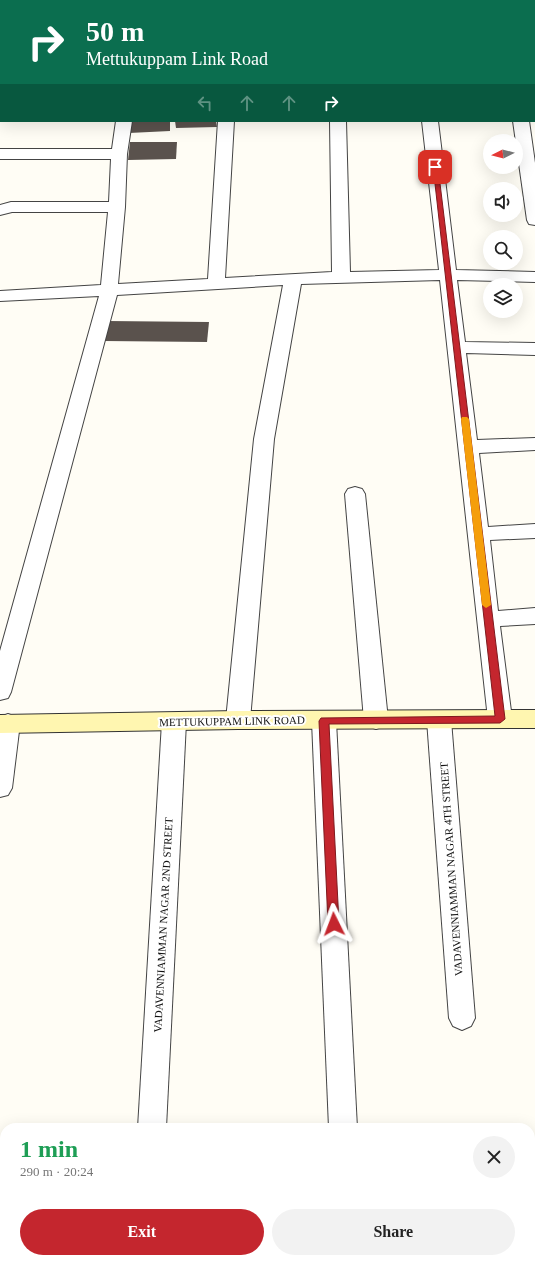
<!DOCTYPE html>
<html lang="en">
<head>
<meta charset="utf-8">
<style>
  :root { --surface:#fff; --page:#f2f2f2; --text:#222; --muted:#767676; --accent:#c4262e }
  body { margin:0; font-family:"Times New Roman",serif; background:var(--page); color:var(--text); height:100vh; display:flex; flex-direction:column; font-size:15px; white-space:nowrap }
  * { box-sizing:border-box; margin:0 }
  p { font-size:13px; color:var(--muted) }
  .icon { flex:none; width:22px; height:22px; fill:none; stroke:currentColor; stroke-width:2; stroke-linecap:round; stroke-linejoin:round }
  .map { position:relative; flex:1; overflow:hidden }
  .side { position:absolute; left:0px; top:1123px; width:535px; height:140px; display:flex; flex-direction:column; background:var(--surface); border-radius:16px 16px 0 0; box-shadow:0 4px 16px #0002 }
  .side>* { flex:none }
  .top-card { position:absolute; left:0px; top:0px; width:535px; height:122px; box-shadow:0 4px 16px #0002; background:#0b6e4f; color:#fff; overflow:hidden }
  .needle { width:26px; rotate:264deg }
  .controls { position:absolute; left:483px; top:134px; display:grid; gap:8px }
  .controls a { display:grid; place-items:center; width:40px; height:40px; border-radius:50%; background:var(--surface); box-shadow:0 4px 16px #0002; font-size:20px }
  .pin { position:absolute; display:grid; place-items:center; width:34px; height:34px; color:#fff; margin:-17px; border-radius:8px; box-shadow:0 2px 6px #0006 }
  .me { position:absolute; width:44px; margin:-22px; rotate:357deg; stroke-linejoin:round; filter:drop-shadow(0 0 3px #0008) }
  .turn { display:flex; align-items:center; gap:14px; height:84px; padding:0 20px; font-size:18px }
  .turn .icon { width:52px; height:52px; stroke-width:2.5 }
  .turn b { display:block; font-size:28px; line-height:34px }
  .lanes { display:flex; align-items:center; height:38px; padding:0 20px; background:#0003; justify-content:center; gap:20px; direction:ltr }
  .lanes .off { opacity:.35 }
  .round { display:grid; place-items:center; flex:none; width:42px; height:42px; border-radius:21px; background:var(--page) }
  .overview { display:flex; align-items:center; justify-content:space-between; height:68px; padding:0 20px }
  h1 { font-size:24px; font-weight:700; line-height:30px; color:#1e9e55 }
  .action { display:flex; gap:8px; margin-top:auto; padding:8px 20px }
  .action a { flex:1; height:46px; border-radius:24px; background:var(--accent); color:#fff; font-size:16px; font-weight:700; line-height:46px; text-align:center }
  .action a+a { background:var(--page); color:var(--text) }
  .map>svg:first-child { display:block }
</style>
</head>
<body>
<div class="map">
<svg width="535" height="1263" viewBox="0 0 535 1263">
  <rect width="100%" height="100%" fill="#fffdf5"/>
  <g fill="#5a524d">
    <path d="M129 121H170V131L129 133Z"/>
    <path d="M175 121H216L217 127 176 128Z"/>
    <path d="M130 142H177L176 159 128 160Z"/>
    <path d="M107 321 209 322 207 342 104 341Z"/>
  </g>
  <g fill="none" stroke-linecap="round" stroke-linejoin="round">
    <defs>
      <g id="street">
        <path d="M329 0H343L344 1H330Z"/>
        <rect x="0" y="50" width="1" height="8"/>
        <rect x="534" y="74" width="1" height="10"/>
        <rect x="0" y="97" width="1" height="10"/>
        <path d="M116 121H132L127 154 125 207 118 284 208 279 218 121H234L225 278 332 272 330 121H346L350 272 439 270 422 121H438L456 270 535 272V282L457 280 465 342 535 343V355L466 353 477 440 535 438V450L479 453 488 527 535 524V538L490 540 498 611 535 608V624L500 626 512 719 508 725 500 728 492 725 488 719 440 280 301 284 274 439 250 720 246 726 238 729 230 726 226 720 254 439 283 285 117 295 11 692 8 698 0 700V651L99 296 0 301V291L101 285 108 212H12L0 215V205L11 202H109L111 159H0V149H112Z"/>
        <path d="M513 121H529L535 163V225L529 224 527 220Z"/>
        <path d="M355 487 362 489 365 494 388 720 384 726 376 729 368 726 364 720 345 494 348 489Z"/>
        <path d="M439 711 447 714 451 720 475 1018 471 1026 462 1030 453 1026 449 1018 427 720 431 714Z"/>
        <path d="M324 712 332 715 336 721 357 1128H329L312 721 316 715Z"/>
        <path d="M174 713 182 716 186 722 166 1128H138L162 722 166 716Z"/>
        <path d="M8 714 16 717 20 723 12 788 8 795 0 797V717Z"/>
        <rect x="530" y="1215" width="5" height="28"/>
        <path d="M0 1231H5V1258H8L0 1259Z"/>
        <rect x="130" y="1258" width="30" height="5"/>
      </g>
      <path id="secondary" d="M535 710V728L238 729 0 733V715L238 711Z"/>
    </defs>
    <use href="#street" stroke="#444" stroke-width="2"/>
    <use href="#secondary" stroke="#333" stroke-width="2"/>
    <use href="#street" fill="#fff" fill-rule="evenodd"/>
    <use href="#secondary" fill="#fff6b0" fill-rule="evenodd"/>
  </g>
  <path fill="#c4262e" stroke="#7f191e" d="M433 166 438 167 505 719 500 723 329 724 339 924 337 927 334 929 330 927 328 924 319 721 321 718 495 716Z"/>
  <path fill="#f59e0b" d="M462 417H467L469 419 491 605 486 608 482 605 461 419Z"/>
  <g text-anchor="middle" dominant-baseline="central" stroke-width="4" stroke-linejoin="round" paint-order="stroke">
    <g font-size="11" fill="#111" stroke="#fff">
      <text transform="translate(232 721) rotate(-1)">METTUKUPPAM LINK ROAD</text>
      <text transform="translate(451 869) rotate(-94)">VADAVENNIAMMAN NAGAR 4TH STREET</text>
      <text transform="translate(163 925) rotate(-87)">VADAVENNIAMMAN NAGAR 2ND STREET</text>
    </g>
  </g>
</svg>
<div class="controls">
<a><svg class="needle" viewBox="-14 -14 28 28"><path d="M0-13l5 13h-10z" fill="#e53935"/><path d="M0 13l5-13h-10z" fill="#767676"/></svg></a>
<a><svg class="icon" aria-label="sound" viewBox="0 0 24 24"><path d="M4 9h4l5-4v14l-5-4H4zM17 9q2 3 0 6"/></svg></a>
<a><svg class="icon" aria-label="search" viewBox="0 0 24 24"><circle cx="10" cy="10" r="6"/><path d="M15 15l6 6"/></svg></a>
<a><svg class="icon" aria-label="layers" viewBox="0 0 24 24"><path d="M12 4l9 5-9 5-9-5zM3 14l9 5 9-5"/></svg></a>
</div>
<div class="pin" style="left:435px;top:167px;background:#d93025"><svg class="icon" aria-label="arrive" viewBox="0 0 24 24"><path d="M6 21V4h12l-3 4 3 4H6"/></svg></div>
<svg class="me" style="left:334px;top:924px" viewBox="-20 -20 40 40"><path d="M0-17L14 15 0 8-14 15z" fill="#c4262e" stroke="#fff" stroke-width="4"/></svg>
<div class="top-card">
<div class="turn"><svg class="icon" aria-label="right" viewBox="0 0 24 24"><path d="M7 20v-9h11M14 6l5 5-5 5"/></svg><div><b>50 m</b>Mettukuppam Link Road</div></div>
<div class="lanes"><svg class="icon off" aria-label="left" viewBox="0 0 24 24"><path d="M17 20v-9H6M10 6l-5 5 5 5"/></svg><svg class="icon off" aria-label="ahead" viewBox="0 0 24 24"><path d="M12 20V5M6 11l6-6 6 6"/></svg><svg class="icon off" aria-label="ahead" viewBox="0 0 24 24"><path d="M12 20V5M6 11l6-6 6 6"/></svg><svg class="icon" aria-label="right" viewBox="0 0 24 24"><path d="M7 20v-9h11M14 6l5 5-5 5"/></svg></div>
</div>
<section class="side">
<div class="overview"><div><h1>1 min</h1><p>290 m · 20:24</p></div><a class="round"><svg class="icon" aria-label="close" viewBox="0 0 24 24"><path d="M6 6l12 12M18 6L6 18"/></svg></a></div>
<div class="action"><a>Exit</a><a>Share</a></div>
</section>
</div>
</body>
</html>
